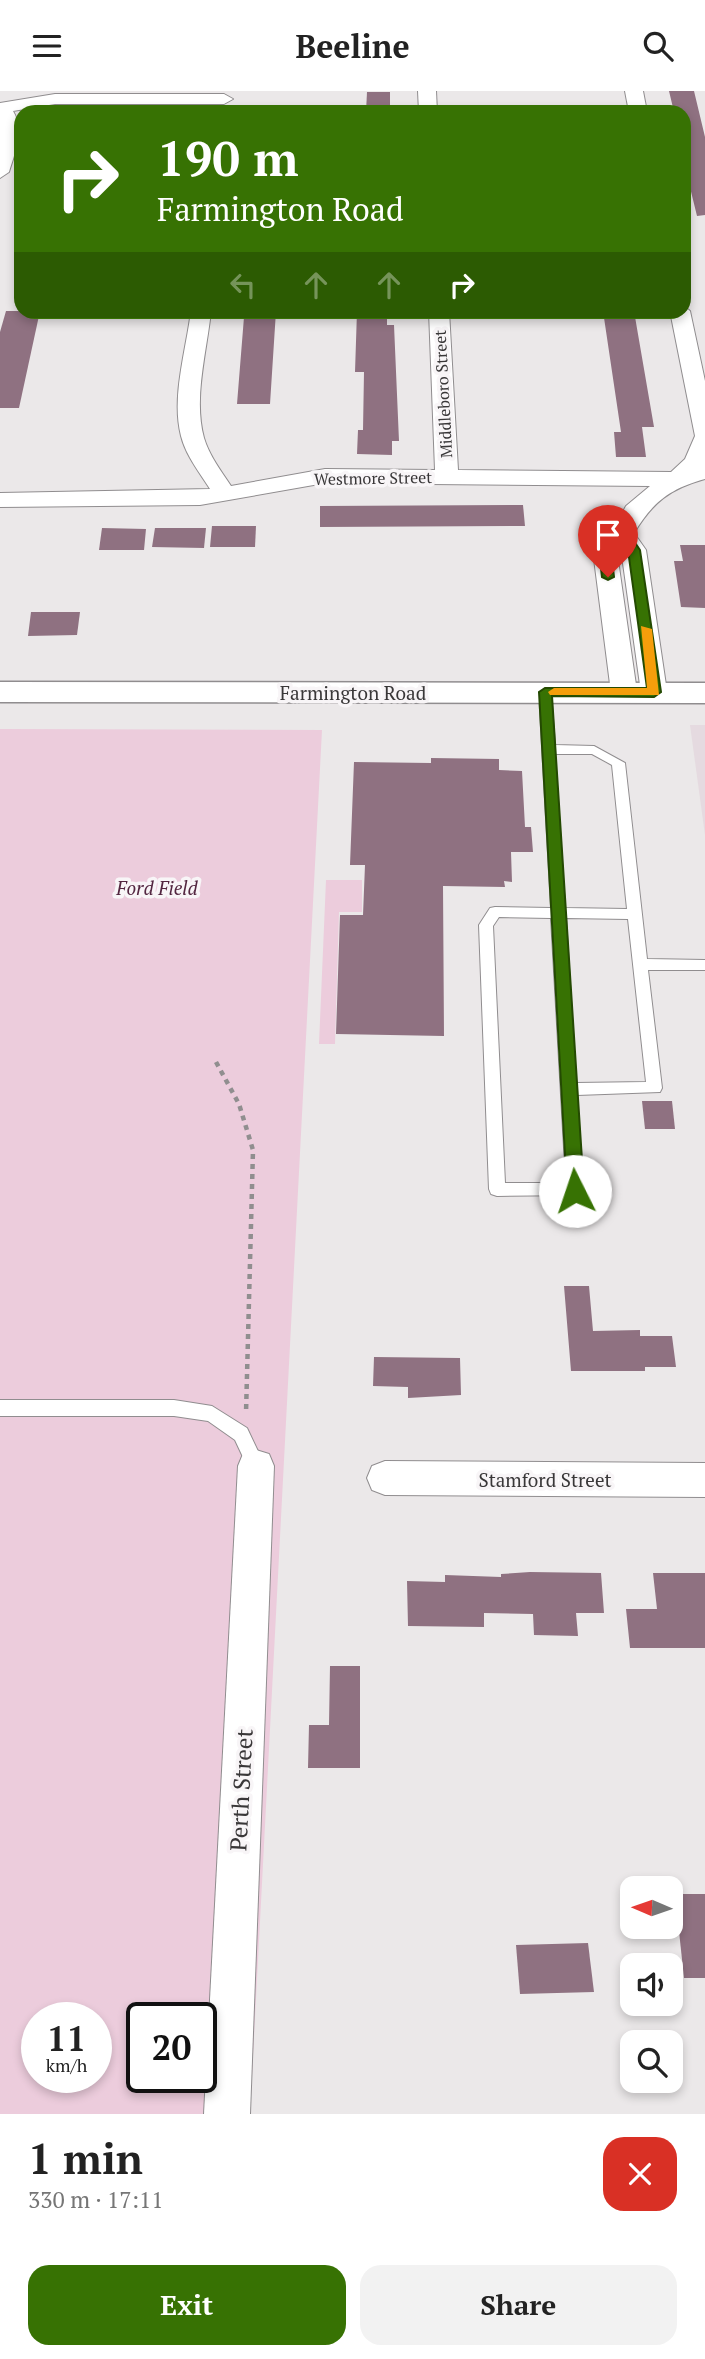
<!DOCTYPE html>
<html lang="en">
<head>
<meta charset="utf-8">
<style>
  :root { --surface:#fff; --page:#f2f2f2; --text:#222; --muted:#767676; --accent:#377203 }
  body { margin:0; font-family:"PT Serif",serif; background:var(--page); color:var(--text); height:100vh; display:flex; flex-direction:column; font-size:26px; white-space:nowrap }
  * { box-sizing:border-box; margin:0 }
  p { font-size:23px; color:var(--muted) }
  .icon { flex:none; width:38px; height:38px; fill:none; stroke:currentColor; stroke-width:2; stroke-linecap:round; stroke-linejoin:round }
  .map { position:relative; height:2023px; overflow:hidden }
  .drawer { display:flex; flex-direction:column; background:var(--surface); flex:1 }
  .drawer>* { flex:none }
  .top-card { position:absolute; left:14px; top:14px; width:677px; height:214px; border-radius:21px; box-shadow:0 4px 10px #0003; background:#377203; color:#fff; overflow:hidden }
  .needle { width:46px; rotate:272deg }
  .controls { position:absolute; left:620px; top:1785px; display:grid; gap:14px }
  .controls a { display:grid; place-items:center; width:63px; height:63px; border-radius:14px; background:var(--surface); box-shadow:0 4px 10px #0003; font-size:35px }
  .speed { position:absolute; left:21px; top:1911px; display:flex; gap:14px; font-size:35px; font-weight:700; text-align:center }
  .speed>* { display:grid; place-content:center; width:91px; height:91px; border-radius:50%; background:var(--surface); box-shadow:0 4px 10px #0003; line-height:1 }
  .speed small { font-size:18px; font-weight:400 }
  .speed .limit { border:4px solid #111; border-radius:10px; background:#fff; color:#111 }
  .pin { position:absolute; display:grid; place-items:center; width:60px; height:60px; color:#fff; margin:-72px -30px; border-radius:50% 50% 50% 0; rotate:-45deg; box-shadow:0 0 7px #0007 }
  .pin .icon { rotate:45deg }
  .me { position:absolute; width:77px; margin:-38px; rotate:356deg; stroke-linejoin:round; filter:drop-shadow(0 0 5px #0008) }
  .turn { display:flex; align-items:center; gap:24px; height:147px; padding:0 28px; font-size:32px }
  .turn .icon { width:91px; height:91px; stroke-width:2.5 }
  .turn b { display:block; font-size:49px; line-height:60px }
  .lanes { display:flex; align-items:center; height:66px; padding:0 28px; background:#0003; justify-content:center; gap:35px; direction:ltr }
  .lanes .off { opacity:.35 }
  .round { display:grid; place-items:center; flex:none; width:74px; height:74px; border-radius:21px; background:var(--page) }
  .head { display:flex; align-items:center; justify-content:space-between; height:119px; padding:0 28px }
  h1 { font-size:42px; font-weight:700; line-height:52px }
  .primary-button { display:flex; gap:14px; margin-top:auto; padding:14px 28px }
  .primary-button a { flex:1; height:80px; border-radius:21px; background:var(--accent); color:#fff; font-size:28px; font-weight:700; line-height:80px; text-align:center }
  .primary-button a+a { background:var(--page); color:var(--text) }
  header { display:flex; justify-content:space-between; align-items:center; height:91px; padding:0 28px; background:var(--surface); font-size:32px; font-weight:700 }
  .map>svg:first-child { display:block }
</style>
</head>
<body>
<header><svg class="icon" aria-label="menu" viewBox="0 0 24 24"><path d="M4 6h16M4 12h16M4 18h16"/></svg>Beeline<svg class="icon" aria-label="search" viewBox="0 0 24 24"><circle cx="10" cy="10" r="6"/><path d="M15 15l6 6"/></svg></header>
<div class="map">
<svg width="705" height="2023" viewBox="0 0 705 2023">
  <rect width="100%" height="100%" fill="#ebe8e9"/>
  <path fill="#e5dae0" d="M690 634H705V744Z"/>
  <g fill="#ecccdc" fill-rule="evenodd">
    <path d="M0 638 322 639 250 2023H0ZM37 1927H96V1986H37ZM142 1927H201V1986H142Z"/>
    <path d="M326 789H362V821H339L335 953H319Z"/>
  </g>
  <g fill="#8f7181">
    <path d="M669 0H694L705 46V124L697 125 684 72V21H674Z"/>
    <path d="M367 1H390V21H366Z"/>
    <path d="M6 220H40L19 317H0V241Z"/>
    <path d="M250 220H276L270 313H237L244 226H250Z"/>
    <path d="M357 220 387 221V234H394L399 350H392V364L357 363 358 339H363L364 281H355Z"/>
    <path d="M603 220H634L654 336H642L646 366H616L614 341H621Z"/>
    <path d="M523 414 525 435 320 436V415Z"/>
    <path d="M212 435H256L255 456H210Z"/>
    <path d="M102 437 146 438 144 459H99Z"/>
    <path d="M155 437H206L204 457 152 456Z"/>
    <path d="M680 454H705V517L681 516 674 470H683Z"/>
    <path d="M31 521H80L77 544 28 545Z"/>
    <path d="M431 667 499 668V679L522 680 525 736H531L533 761H511L512 791 504 790 505 796 443 795 444 945 336 943 340 824H363L365 774H350L354 671 431 672Z"/>
    <path d="M642 1010H672L675 1038H645Z"/>
    <path d="M564 1195H589L593 1240 640 1239V1245H672L676 1276H645V1280H571Z"/>
    <path d="M374 1266 460 1267 461 1304 408 1307V1296L373 1295Z"/>
    <path d="M530 1481 601 1482 604 1522H576L578 1545 534 1544 533 1523 484 1522V1536L408 1535 407 1490 445 1491V1484L501 1486V1483Z"/>
    <path d="M653 1482H705V1557H630L626 1518H657Z"/>
    <path d="M330 1575H360V1677H308L309 1634H329Z"/>
    <path d="M675 1803H705V1887H684Z"/>
    <path d="M588 1852 594 1901 520 1903 516 1854Z"/>
  </g>
  <g fill="none" stroke-linecap="round" stroke-linejoin="round">
    <defs>
      <g id="service">
        <path d="M545 597 551 601 555 654 594 655 625 672 647 868 705 869V879H648L662 997 660 1001 577 1004 583 1099 581 1104 497 1105 491 1103 489 1098 479 834 490 817 495 816 551 817 539 601ZM555 663H592L612 674 627 818 565 817ZM499 826 551 827 566 1092H505L493 835ZM566 827 628 828 646 991 576 992Z"/>
        <path d="M0 1309H174L212 1315 247 1337 265 1375 262 1381 256 1383 250 1381 235 1349 208 1330 174 1325H0Z"/>
      </g>
      <g id="minor">
        <path d="M418 0H436L437 21H419Z"/>
        <path d="M625 0H643L647 21H629Z"/>
        <path d="M55 3H224L233 8 224 13H55L13 20C25 40 15 61 9 81L0 87V12Z"/>
        <path d="M684 215 690 220 705 290V388C669 398 653 411 634 442L646 459 667 601 663 607H645L641 601 621 458 617 462 637 601 633 607H615L611 601 593 460 612 441 626 415 650 395 325 392 200 414 0 416V402L210 398C200 382 186 365 181 345 171 306 186 260 191 220H211C207 260 193 307 204 347 209 364 221 380 231 395L325 378 435 379 429 220H449L458 379 671 381 685 368 695 345 670 220H684Z"/>
        <path d="M256 1359 269 1363 274 1375 250 2023H204L238 1375 243 1363Z"/>
        <path d="M385 1370 705 1372V1406L385 1404 372 1399 367 1387 372 1375Z"/>
      </g>
      <path id="secondary" d="M0 591 705 592V612L0 611Z"/>
    </defs>
    <use href="#service" stroke="#908d8f" stroke-width="2"/>
    <use href="#minor" stroke="#908d8f" stroke-width="2"/>
    <use href="#secondary" stroke="#908d8f" stroke-width="3"/>
    <path stroke="#908e8f" stroke-width="4.5" stroke-dasharray="5 5" stroke-linecap="butt" d="M216 971 239 1013 253 1059 246 1322"/>
    <use href="#service" fill="#fff" fill-rule="evenodd"/>
    <use href="#minor" fill="#fff" fill-rule="evenodd"/>
    <use href="#secondary" fill="#fff" fill-rule="evenodd"/>
  </g>
  <path fill="#377203" stroke="#244a02" stroke-width="2" d="M623 439 627 440 640 459 661 601 654 606 552 605 584 1100 575 1106 567 1100 539 601 545 597H647L628 459 622 450 611 461 614 486 608 489 602 486 599 460Z"/>
  <path fill="#f59e0b" d="M641 535 652 538 659 604H550L548 601 554 597H647Z"/>
  <g text-anchor="middle" dominant-baseline="central" stroke-width="7" stroke-linejoin="round" paint-order="stroke">
    <g font-size="16" fill="#393738" stroke="#f8f5f7">
      <text transform="translate(443 303) rotate(-93)">Middleboro Street</text>
      <text transform="translate(373 387) rotate(-1)">Westmore Street</text>
    </g>
    <g font-size="19" fill="#393738" stroke="#f8f5f7">
      <text x="353" y="601">Farmington Road</text>
      <text x="545" y="1388">Stamford Street</text>
    </g>
    <g font-size="19" font-style="italic" fill="#532640" stroke="#f8f5f7">
      <text x="157" y="796">Ford Field</text>
    </g>
    <g font-size="23" fill="#393738" stroke="#f8f5f7">
      <text transform="translate(241 1699) rotate(-87)">Perth Street</text>
    </g>
  </g>
</svg>
<div class="controls">
<a><svg class="needle" viewBox="-14 -14 28 28"><path d="M0-13l5 13h-10z" fill="#e53935"/><path d="M0 13l5-13h-10z" fill="#767676"/></svg></a>
<a><svg class="icon" aria-label="sound" viewBox="0 0 24 24"><path d="M4 9h4l5-4v14l-5-4H4zM17 9q2 3 0 6"/></svg></a>
<a><svg class="icon" aria-label="search" viewBox="0 0 24 24"><circle cx="10" cy="10" r="6"/><path d="M15 15l6 6"/></svg></a>
</div>
<div class="speed"><div>11<small>km/h</small></div><div class="limit">20</div></div>
<div class="pin" style="left:608px;top:486px;background:#d93025"><svg class="icon" aria-label="arrive" viewBox="0 0 24 24"><path d="M6 21V4h12l-3 4 3 4H6"/></svg></div>
<svg class="me" style="left:575px;top:1100px" viewBox="-20 -20 40 40"><circle r="19" fill="#fff"/><path d="M0-13L10 11 0 6-10 11z" fill="#377203"/></svg>
<div class="top-card">
<div class="turn"><svg class="icon" aria-label="right" viewBox="0 0 24 24"><path d="M7 20v-9h11M14 6l5 5-5 5"/></svg><div><b>190 m</b>Farmington Road</div></div>
<div class="lanes"><svg class="icon off" aria-label="left" viewBox="0 0 24 24"><path d="M17 20v-9H6M10 6l-5 5 5 5"/></svg><svg class="icon off" aria-label="ahead" viewBox="0 0 24 24"><path d="M12 20V5M6 11l6-6 6 6"/></svg><svg class="icon off" aria-label="ahead" viewBox="0 0 24 24"><path d="M12 20V5M6 11l6-6 6 6"/></svg><svg class="icon" aria-label="right" viewBox="0 0 24 24"><path d="M7 20v-9h11M14 6l5 5-5 5"/></svg></div>
</div>
</div>
<section class="drawer">
<div class="head"><div><h1>1 min</h1><p>330 m · 17:11</p></div><a class="round" style="background:#d93025;color:#fff"><svg class="icon" aria-label="close" viewBox="0 0 24 24"><path d="M6 6l12 12M18 6L6 18"/></svg></a></div>
<div class="primary-button"><a>Exit</a><a>Share</a></div>
</section>
</body>
</html>
